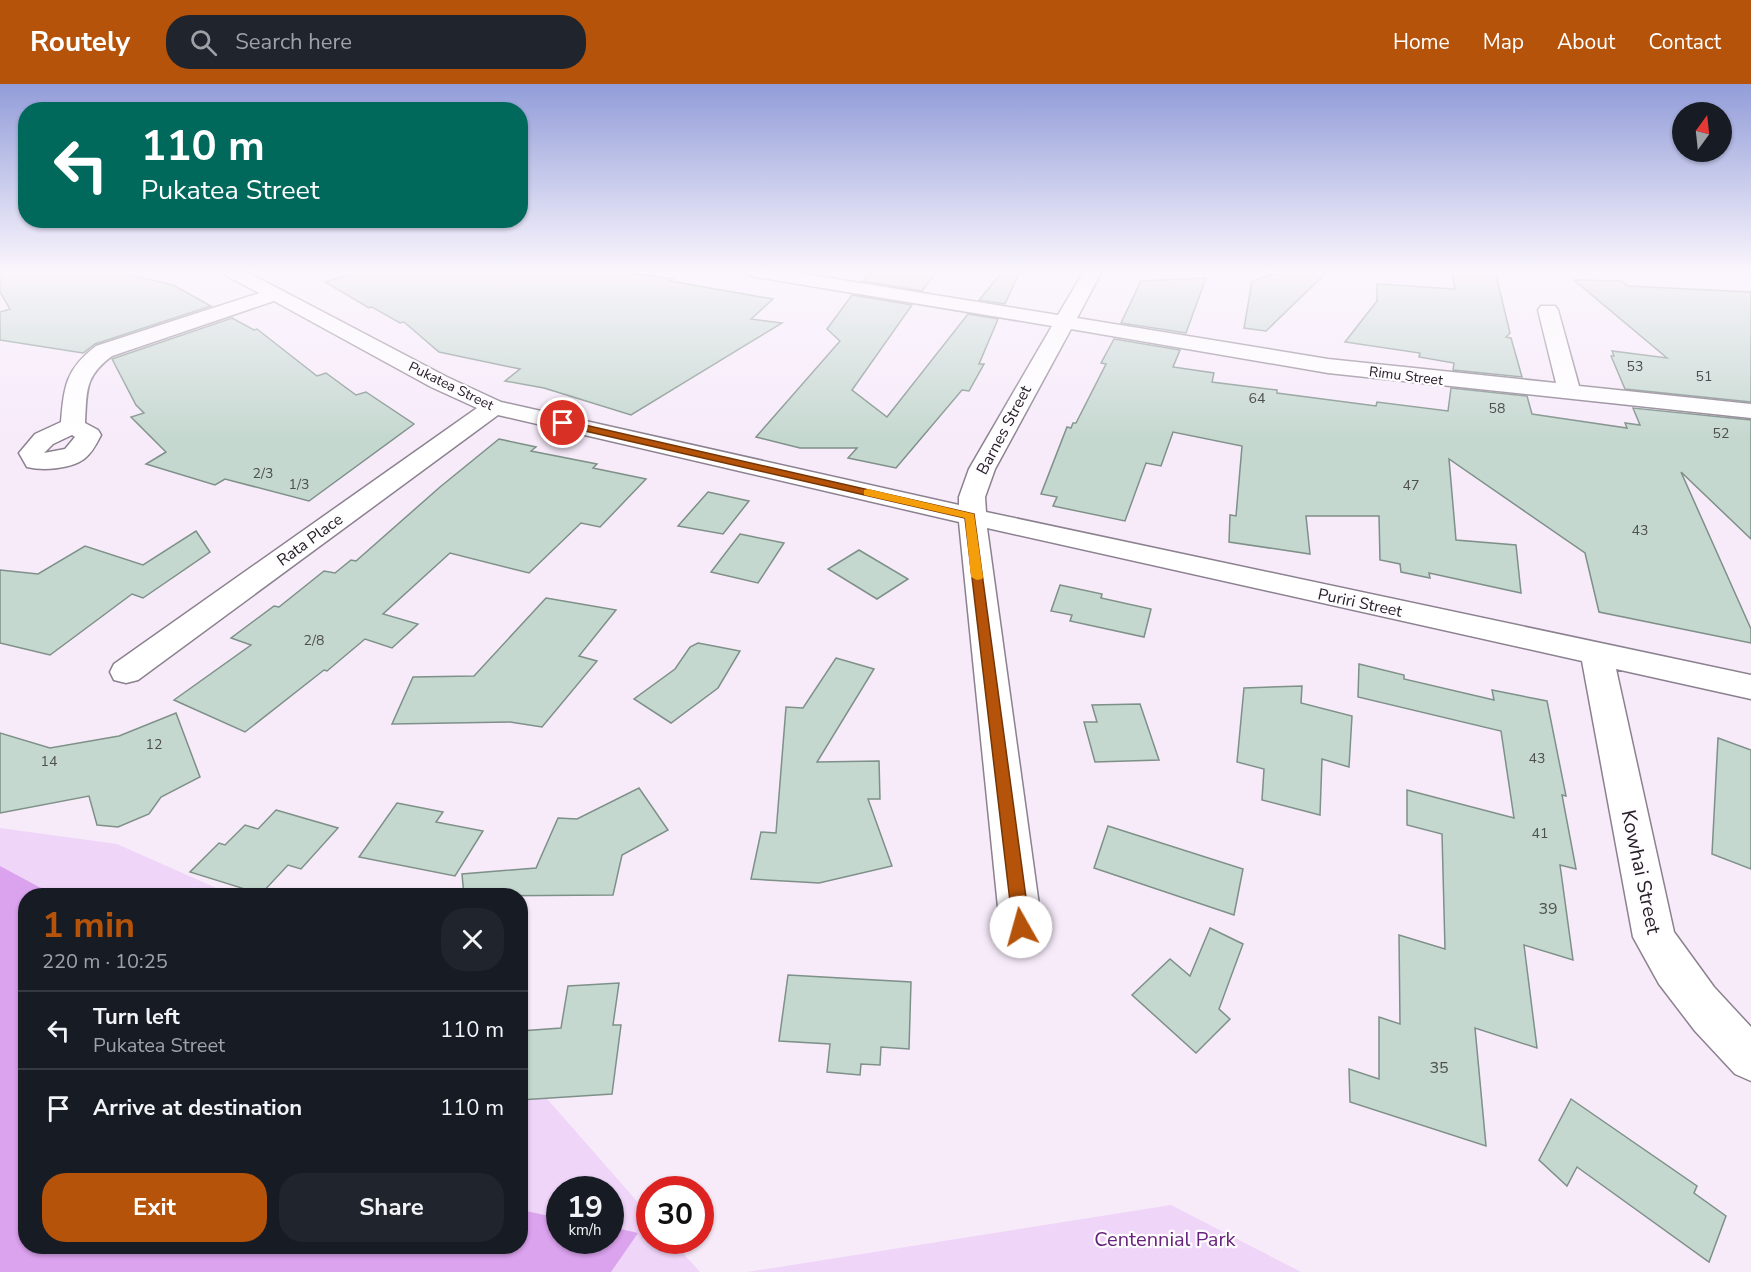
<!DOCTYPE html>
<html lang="en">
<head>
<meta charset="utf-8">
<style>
  :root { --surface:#171b24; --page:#20242c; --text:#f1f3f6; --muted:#9ea1a6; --line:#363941; --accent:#b45309 }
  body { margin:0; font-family:"Nunito Sans",sans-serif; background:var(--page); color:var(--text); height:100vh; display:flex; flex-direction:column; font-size:22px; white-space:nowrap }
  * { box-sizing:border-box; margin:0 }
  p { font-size:20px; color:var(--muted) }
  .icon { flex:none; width:33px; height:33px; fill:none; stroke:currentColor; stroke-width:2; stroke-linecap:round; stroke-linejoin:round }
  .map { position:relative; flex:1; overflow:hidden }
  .details { position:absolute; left:18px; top:804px; width:510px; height:366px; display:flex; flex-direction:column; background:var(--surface); border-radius:24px; box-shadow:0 2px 4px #0004 }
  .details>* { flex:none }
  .hud { position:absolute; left:18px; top:18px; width:510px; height:126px; border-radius:24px; box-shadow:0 2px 4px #0004; background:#00695c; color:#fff; overflow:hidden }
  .needle { width:39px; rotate:15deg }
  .fabs { position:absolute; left:1672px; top:18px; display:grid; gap:12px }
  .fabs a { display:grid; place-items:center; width:60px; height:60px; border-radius:50%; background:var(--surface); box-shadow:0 2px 4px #0004; font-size:30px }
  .speed { position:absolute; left:546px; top:1092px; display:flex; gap:12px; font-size:30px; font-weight:700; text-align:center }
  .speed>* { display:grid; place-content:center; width:78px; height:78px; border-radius:50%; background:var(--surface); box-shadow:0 2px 4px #0004; line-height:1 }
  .speed small { font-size:15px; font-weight:400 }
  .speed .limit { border:9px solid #d22; background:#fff; color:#111 }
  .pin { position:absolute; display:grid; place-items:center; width:51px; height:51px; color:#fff; margin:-26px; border:3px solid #fff; border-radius:50%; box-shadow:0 2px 6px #0007 }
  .me { position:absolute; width:66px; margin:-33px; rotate:353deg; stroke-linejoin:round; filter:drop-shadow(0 0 4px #0008) }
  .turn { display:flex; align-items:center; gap:21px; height:126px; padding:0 24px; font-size:27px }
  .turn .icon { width:78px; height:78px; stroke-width:2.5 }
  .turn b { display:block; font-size:42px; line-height:51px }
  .round { display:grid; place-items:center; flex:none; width:63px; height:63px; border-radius:24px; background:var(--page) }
  .head { display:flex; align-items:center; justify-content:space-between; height:102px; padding:0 24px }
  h1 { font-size:36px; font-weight:700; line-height:45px; color:var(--accent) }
  .primary-button { display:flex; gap:12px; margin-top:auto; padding:12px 24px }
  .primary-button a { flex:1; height:69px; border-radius:24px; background:var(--accent); color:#fff; font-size:24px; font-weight:700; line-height:69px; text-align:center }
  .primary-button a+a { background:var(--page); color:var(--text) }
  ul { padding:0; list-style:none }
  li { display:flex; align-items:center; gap:18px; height:78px; padding:0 24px; border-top:2px solid var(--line) }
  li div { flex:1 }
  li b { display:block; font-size:22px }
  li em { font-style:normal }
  header { display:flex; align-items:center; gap:36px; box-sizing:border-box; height:84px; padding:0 30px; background:var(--accent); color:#fff }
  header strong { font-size:28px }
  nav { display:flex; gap:33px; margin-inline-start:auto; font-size:21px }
  .search { width:420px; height:54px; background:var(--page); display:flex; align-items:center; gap:15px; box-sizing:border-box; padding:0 21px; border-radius:24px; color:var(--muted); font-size:22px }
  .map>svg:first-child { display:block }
</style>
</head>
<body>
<header>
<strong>Routely</strong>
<div class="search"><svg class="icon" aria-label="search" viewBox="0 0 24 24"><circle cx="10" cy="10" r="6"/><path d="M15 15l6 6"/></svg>Search here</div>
<nav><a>Home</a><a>Map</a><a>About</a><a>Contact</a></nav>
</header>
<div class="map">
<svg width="1751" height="1188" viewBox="0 0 1751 1188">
  <rect width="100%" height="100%" fill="#f7ebfa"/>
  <g fill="#efd5f8" fill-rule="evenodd">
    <path d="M0 744 117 760 232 811 26 812V1162H520L521 985 649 1131 650 1156 672 1157 700 1188H0ZM560 1106H610V1156H560Z"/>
    <path d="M1171 1121 1301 1188H747Z"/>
  </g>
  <path fill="#dba2ee" d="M0 782 39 803 62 811 26 812V1162H520L521 1126 559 1134 560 1156H610L611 1143 638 1149 611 1188H0Z"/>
  <g fill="#c5d8d0" stroke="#7e9088" stroke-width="1.5">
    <path d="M0 187H113L173 201 211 222 95 260 83 269 0 256V228L10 225 0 208Z"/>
    <path d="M361 187H613L673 195 670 197 773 215 751 235 782 239 631 331 544 304 505 297 520 285 439 268 404 238 400 239 372 223 369 224 325 198Z"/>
    <path d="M871 187H937L922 207 863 197Z"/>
    <path d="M1003 187H1020L1005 220 979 216Z"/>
    <path d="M1286 187H1328L1266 247 1244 244 1252 197Z"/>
    <path d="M1452 187H1495L1510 249 1506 253 1511 254 1522 293 1453 286 1454 279 1419 273 1420 269 1345 258 1377 217V200L1455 205Z"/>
    <path d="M1206 194 1186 249 1121 239 1141 197Z"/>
    <path d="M1574 196 1621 197 1628 202 1751 208V318L1625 305 1611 272H1614L1612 267 1667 274Z"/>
    <path d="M852 211 912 221 852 306 887 333 968 230 998 235 979 280H984L969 307 962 306 896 384 848 374 857 364H800L756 353 840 257 827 245Z"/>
    <path d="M232 234 254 246 257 245 317 292 326 289 356 311 366 308 414 340 309 417 225 395 215 401 146 380 166 368 131 333 144 329 136 321 112 275Z"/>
    <path d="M1114 255 1180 266 1173 283 1214 289 1212 298 1277 306V309L1376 322 1377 318 1448 327 1451 304 1527 312 1532 330 1627 344 1625 339 1640 341 1633 324 1751 336V455L1681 388 1751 545V559L1599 528 1585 469 1449 375 1456 456 1516 461 1521 509 1429 489 1430 494 1401 488 1400 480 1380 476 1379 432H1306L1310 470 1229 458 1230 431 1236 432 1242 362 1173 348 1161 382 1146 379 1125 437 1053 422 1057 413 1041 410 1067 343 1071 344 1073 339H1076L1106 280 1101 279Z"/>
    <path d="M499 355 536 363 531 367 597 380 593 384 646 395 600 443 581 439 529 489 450 469 383 530 418 540 392 564 365 555 327 587 324 586 245 648 174 616 251 561 231 554 274 522 279 523 324 487 335 489 351 476 356 477 440 403Z"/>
    <path d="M708 408 749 417 723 450 678 442Z"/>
    <path d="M196 447 210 468 143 514 132 510 50 571 0 559V486L38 490 85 462 143 481Z"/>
    <path d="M740 450 784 459 758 499 711 488Z"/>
    <path d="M859 466 908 495 877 515 828 485Z"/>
    <path d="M1060 501 1102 510 1101 514 1151 525 1144 553 1070 537 1072 531 1051 527Z"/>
    <path d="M546 514 616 526 579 572 597 577 542 643 510 638 392 640 413 593 474 592Z"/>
    <path d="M698 559 740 567 718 604 671 639 634 615 675 585 690 563Z"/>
    <path d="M836 574 874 585 817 678 879 677 880 715H868L892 782 819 799 751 795 761 748 776 749 786 623 803 624Z"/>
    <path d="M1359 580 1404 591V595L1494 616 1492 606 1547 617 1566 712 1562 711 1576 785 1560 781 1573 876 1524 861 1537 964 1475 944 1486 1062 1350 1018 1349 985 1379 995V933L1400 940 1399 851 1445 865 1442 750 1407 741V706L1514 734 1501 647 1358 613Z"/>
    <path d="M1302 602 1301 619 1352 632 1349 683 1322 675 1320 731 1262 716 1264 685 1237 678 1244 604Z"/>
    <path d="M1140 620 1159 676 1095 678 1084 638H1097L1092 621Z"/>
    <path d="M176 629 200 693 161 713 149 730 118 743 97 741 89 712 0 729V649L50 664 119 652Z"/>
    <path d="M1718 654 1751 666V785L1712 770Z"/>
    <path d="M639 704 668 746 622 771 613 811 464 812 462 790 536 784 558 734 577 735Z"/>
    <path d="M397 719 443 728 436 738 483 747 455 792 359 773Z"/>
    <path d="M276 726 338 744 301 785 288 781 261 810 190 788 219 759 225 761 245 741 258 745Z"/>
    <path d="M1108 742 1243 785 1234 831 1094 784Z"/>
    <path d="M1210 844 1243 860 1219 925 1230 935 1196 969 1132 911 1170 875 1190 892Z"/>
    <path d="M788 891 911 898 909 965 881 963 880 981 861 980 860 991 827 988 830 960 779 957Z"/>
    <path d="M619 899 613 941H621L612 1010 520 1016V947L561 944 568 902Z"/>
    <path d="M1571 1015 1697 1102 1694 1109 1726 1132 1709 1178 1577 1083 1567 1102 1539 1076Z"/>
  </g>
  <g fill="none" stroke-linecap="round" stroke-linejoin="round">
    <defs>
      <path id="minor" d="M223 187H245L447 293 501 318 959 421V413L969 385 1052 242 756 193 749 191 747 187H787L1058 231 1084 187H1102L1077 234 1328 275 1556 299 1538 226 1541 222H1555L1558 226 1579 302 1751 320V334L1328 289 1071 245 995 385 985 413 986 428 1751 591V615L1616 585 1674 848 1714 903 1751 943V997L1735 990 1695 947 1659 900 1633 853 1582 577 987 444 1042 843 1036 856 1021 861 1006 856 1000 843 959 438 498 331 138 596 126 599 114 596 110 588 114 580 477 324 431 303 274 217 112 272C84 293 87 307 85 339L98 346 101 351C97 359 92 369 84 375 70 385 43 387 27 383L19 369 35 350 61 338C64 302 66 285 96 262L259 209 225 191ZM72 351 75 353 65 365 44 369 53 360Z"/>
    </defs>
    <use href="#minor" stroke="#8b818f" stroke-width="3"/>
    <use href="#minor" fill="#fff" fill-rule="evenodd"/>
  </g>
  <linearGradient id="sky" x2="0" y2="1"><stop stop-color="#929dd9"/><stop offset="0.53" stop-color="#fbf6fd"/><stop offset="1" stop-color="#fbf6fd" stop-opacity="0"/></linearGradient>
  <rect width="1751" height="353" fill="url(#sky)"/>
  <path fill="#b45309" stroke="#753606" stroke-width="1.5" d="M563 336 974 430 1030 843 1027 848 1021 850 1015 848 1013 843 965 434 559 341 558 339Z"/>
  <path fill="#f59e0b" d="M868 405 974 430 983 493 982 495 977 496 971 493 965 434 864 411V406Z"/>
  <g text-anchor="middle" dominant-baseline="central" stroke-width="4.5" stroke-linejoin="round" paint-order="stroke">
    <g font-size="14" fill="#4d4e50">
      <text x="1635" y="282">53</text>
      <text x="1704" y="292">51</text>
      <text x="1257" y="314">64</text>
      <text x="1497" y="324">58</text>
      <text x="1721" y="349">52</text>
      <text x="263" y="389">2/3</text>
      <text x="299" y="400">1/3</text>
      <text x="1411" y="401">47</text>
      <text x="1640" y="446">43</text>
      <text x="314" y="556">2/8</text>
      <text x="154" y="660">12</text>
      <text x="1537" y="674">43</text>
      <text x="49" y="677">14</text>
      <text x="1540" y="749">41</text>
    </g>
    <g font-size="14" fill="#252026" stroke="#fefcff">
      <text transform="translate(1406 292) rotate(7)">Rimu Street</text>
      <text transform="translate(451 302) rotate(26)">Pukatea Street</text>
    </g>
    <g font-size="16" fill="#252026" stroke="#fefcff">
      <text transform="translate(1004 346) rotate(-62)">Barnes Street</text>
      <text transform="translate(310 456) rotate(-36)">Rata Place</text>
      <text transform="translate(1360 519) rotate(12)">Puriri Street</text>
    </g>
    <g font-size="16" fill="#4d4e50">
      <text x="1548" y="825">39</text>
      <text x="1439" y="984">35</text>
    </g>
    <g font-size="20" fill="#252026" stroke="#fefcff">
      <text transform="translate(1641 788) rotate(78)">Kowhai Street</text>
    </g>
    <g font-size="20" fill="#67237b" stroke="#fefcff">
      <text x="1165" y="1155">Centennial Park</text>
    </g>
  </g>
</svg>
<div class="fabs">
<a><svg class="needle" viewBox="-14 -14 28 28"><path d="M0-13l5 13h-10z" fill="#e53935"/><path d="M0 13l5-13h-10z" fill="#9ea1a6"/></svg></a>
</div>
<div class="speed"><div>19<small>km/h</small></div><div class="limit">30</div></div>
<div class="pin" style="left:563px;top:339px;background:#d93025"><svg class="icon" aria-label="arrive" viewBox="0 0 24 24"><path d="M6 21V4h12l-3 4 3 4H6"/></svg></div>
<svg class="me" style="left:1021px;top:843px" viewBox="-20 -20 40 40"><circle r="19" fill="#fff"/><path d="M0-13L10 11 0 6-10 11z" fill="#b45309"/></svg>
<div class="hud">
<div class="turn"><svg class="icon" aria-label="left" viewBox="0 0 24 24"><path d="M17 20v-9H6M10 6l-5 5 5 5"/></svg><div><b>110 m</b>Pukatea Street</div></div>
</div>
<section class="details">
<div class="head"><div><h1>1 min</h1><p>220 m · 10:25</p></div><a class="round"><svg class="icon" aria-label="close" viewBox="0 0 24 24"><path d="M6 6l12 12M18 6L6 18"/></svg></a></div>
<ul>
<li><svg class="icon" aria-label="left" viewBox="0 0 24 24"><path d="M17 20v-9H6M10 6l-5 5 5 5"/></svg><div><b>Turn left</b><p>Pukatea Street</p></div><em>110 m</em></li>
<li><svg class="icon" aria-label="arrive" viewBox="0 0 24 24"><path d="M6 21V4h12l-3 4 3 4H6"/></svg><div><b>Arrive at destination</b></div><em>110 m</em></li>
</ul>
<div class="primary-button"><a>Exit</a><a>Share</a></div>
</section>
</div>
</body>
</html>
